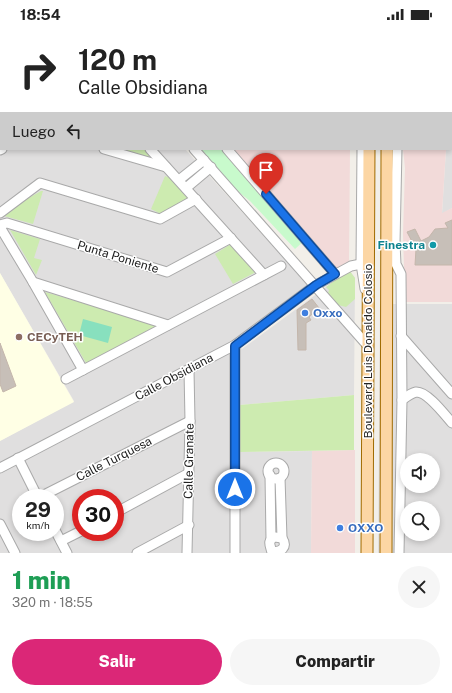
<!DOCTYPE html>
<html lang="es">
<head>
<meta charset="utf-8">
<style>
  :root { --surface:#fff; --page:#f6f6f6; --text:#222; --muted:#767676; --accent:#db2777 }
  body { margin:0; font-family:"Public Sans",sans-serif; background:var(--page); color:var(--text); height:100vh; display:flex; flex-direction:column; font-size:15px; white-space:nowrap }
  * { box-sizing:border-box; margin:0 }
  p { font-size:13px; color:var(--muted) }
  .icon { flex:none; width:22px; height:22px; fill:none; stroke:currentColor; stroke-width:2; stroke-linecap:round; stroke-linejoin:round }
  .map { position:relative; height:525px; overflow:hidden }
  .sheet { display:flex; flex-direction:column; background:var(--surface); flex:1 }
  .sheet>* { flex:none }
  .top-card { position:absolute; left:0px; top:0px; width:452px; height:122px; box-shadow:0 2px 6px #0003; background:#fff; color:var(--text); overflow:hidden }
  .tools { position:absolute; left:400px; top:425px; display:grid; gap:8px }
  .tools a { display:grid; place-items:center; width:40px; height:40px; border-radius:50%; background:var(--surface); box-shadow:0 2px 6px #0003; font-size:20px }
  .speed { position:absolute; left:12px; top:461px; display:flex; gap:8px; font-size:20px; font-weight:700; text-align:center }
  .speed>* { display:grid; place-content:center; width:52px; height:52px; border-radius:50%; background:var(--surface); box-shadow:0 2px 6px #0003; line-height:1 }
  .speed small { font-size:10px; font-weight:400 }
  .speed .limit { border:6px solid #d22; background:#fff; color:#111 }
  .pin { position:absolute; display:grid; place-items:center; width:34px; height:34px; color:#fff; margin:-41px -17px; border-radius:50% 50% 50% 0; rotate:-45deg; box-shadow:0 0 4px #0007 }
  .pin .icon { rotate:45deg }
  .me { position:absolute; width:44px; margin:-22px; rotate:0deg; stroke-linejoin:round; filter:drop-shadow(0 0 3px #0008) }
  .turn { display:flex; align-items:center; gap:14px; height:84px; padding:0 12px; font-size:18px }
  .turn .icon { width:52px; height:52px; stroke-width:2.5 }
  .turn b { display:block; font-size:28px; line-height:34px }
  .then { display:flex; align-items:center; height:38px; padding:0 12px; background:#0003; gap:8px; font-size:15px }
  .round { display:grid; place-items:center; flex:none; width:42px; height:42px; border-radius:21px; background:var(--page) }
  .summary { display:flex; align-items:center; justify-content:space-between; height:68px; padding:0 12px }
  h1 { font-size:24px; font-weight:800; line-height:30px; color:#1e9e55 }
  .cta { display:flex; gap:8px; margin-top:auto; padding:8px 12px }
  .cta a { flex:1; height:46px; border-radius:24px; background:var(--accent); color:#fff; font-size:16px; font-weight:800; line-height:46px; text-align:center }
  .cta a+a { background:var(--page); color:var(--text) }
  .status { display:flex; justify-content:space-between; align-items:center; height:28px; padding:0 20px; background:var(--surface); direction:ltr }
  .status svg { height:11px; fill:currentColor }
  .map>svg:first-child { display:block }
</style>
</head>
<body>
<div class="status"><b>18:54</b><svg viewBox="0 0 49 12"><path d="M0 12V9h3v3zM5 12V6h3v6zM10 12V3h3v9zM15 12V0h3v12zM26 1h20v11H26zM47 4h2v5h-2z"/></svg></div>
<div class="map">
<svg width="452" height="525" viewBox="0 0 452 525">
  <rect width="100%" height="100%" fill="#f2efe9"/>
  <g fill="#e0dfdf" fill-rule="evenodd">
    <path d="M0 0H158L1 1V121H185L309 258 237 312 242 321 349 242 355 250 354 367 240 377V424L312 423 311 525H0V413L74 373 0 245ZM21 470H55V504H21ZM81 470H115V504H81Z"/>
    <path d="M425 0H452V180L442 186 446 121H451V1H425Z"/>
    <path d="M380 276H452V525H378ZM407 432H433V458H407ZM407 480H433V506H407Z"/>
  </g>
  <g fill="#f2dad9">
    <path d="M159 0H261L262 1H157Z"/>
    <path d="M231 121H350L349 236 334 241Z"/>
    <path d="M403 121H446L442 185 452 180V274H405L403 206 405 140Z"/>
    <path d="M355 422V525H311L312 423Z"/>
  </g>
  <path fill="#ffffe5" d="M0 245 74 374 0 413Z"/>
  <g fill="#cdebb0">
    <path d="M115 121H144L155 133Z"/>
    <path d="M165 148 170 150 189 171 163 185H159L151 181Z"/>
    <path d="M41 163H43L33 196 4 188 18 176Z"/>
    <path d="M10 202 40 211 34 230 42 232 36 247Z"/>
    <path d="M231 216 256 244 233 256 215 226Z"/>
    <path d="M349 242 355 250V271L346 279 338 277 328 265 329 262 326 259Z"/>
    <path d="M45 264 158 297 86 335Z"/>
    <path d="M354 367V422L240 424V377Z"/>
  </g>
  <path fill="#c8facc" d="M199 121H221L304 213 295 221 250 173 235 161Z"/>
  <path fill="#88e0be" d="M83 291 112 299 108 315 79 307Z"/>
  <g fill="#c7bfb8" stroke="#c4b6ab">
    <path d="M452 192V237H415L416 221 407 204 415 201 421 213 429 209 435 201 448 200 445 195Z"/>
    <path d="M312 271 319 280 309 289 311 292 306 295V322H298L297 282Z"/>
    <path d="M0 315 16 358 3 364 0 356Z"/>
  </g>
  <g fill="none" stroke-linecap="round" stroke-linejoin="round">
    <defs>
      <g id="minor">
        <path d="M83 0 84 1"/>
        <path d="M401 0 402 1"/>
        <path d="M11 1 12 0"/>
        <path d="M142 1 143 0"/>
        <path d="M363 1V0"/>
        <path d="M0 11 1 10"/>
        <path d="M451 30 452 31"/>
        <path d="M0 74 1 73"/>
        <path d="M104 121 166 139"/>
        <path d="M150 121 264 247"/>
        <path d="M194 121 368 318"/>
        <path d="M227 121 335 246"/>
        <path d="M362 121 361 236 365 261"/>
        <path d="M397 121 395 215 396 236 401 246 402 372 399 525"/>
        <path d="M0 122 2 121"/>
        <path d="M179 152 204 132"/>
        <path d="M186 160 211 139"/>
        <path d="M0 185 40 155 160 191 196 171"/>
        <path d="M0 197 7 195 167 244 231 210"/>
        <path d="M0 199 33 254 83 342"/>
        <path d="M33 254 168 297"/>
        <path d="M401 308 452 366"/>
        <path d="M66 351 281 238"/>
        <path d="M402 372C406 369 411 365 416 364 427 363 445 387 452 395"/>
        <path d="M18 430 38 470"/>
        <circle cx="276" cy="443" r="8"/>
        <path d="M0 440 235 317 316 257 351 238 361 236"/>
        <path d="M270 447 271 511"/>
        <path d="M280 450 282 510"/>
        <path d="M38 470 190 393"/>
        <path d="M115 485 189 445"/>
        <path d="M0 496 15 525"/>
        <path d="M55 502 67 525"/>
        <path d="M61 513 81 503"/>
        <path d="M137 525 189 497"/>
        <path d="M187 525 190 393 189 342"/>
        <path d="M235 525V317"/>
        <path d="M272 525C271 518 266 513 275 509L282 510C288 519 281 525 272 523"/>
      </g>
      <g id="major">
        <path d="M371 1V0"/>
        <path d="M389 1V0"/>
        <path d="M367 525 369 121"/>
        <path d="M386 525 387 121"/>
      </g>
    </defs>
    <use href="#minor" stroke="#a9a9a9" stroke-width="11"/>
    <use href="#major" stroke="#a06b00" stroke-width="13"/>
    <use href="#minor" stroke="#fff" stroke-width="9"/>
    <use href="#major" stroke="#fcd6a4" stroke-width="11"/>
  </g>
  <g fill="none" stroke-linecap="round" stroke-linejoin="round">
    <defs>
      <path id="route" d="M235 461V318L316 257 335 246 266 166"/>
    </defs>
    <use href="#route" stroke="#114b97" stroke-width="10"/>
    <use href="#route" stroke="#1a73e8" stroke-width="7"/>
  </g>
  <circle fill="#0f9aa8" stroke="#fff" stroke-width="1.5" cx="433" cy="217" r="4"/>
  <g fill="#3f7fe0" stroke="#fff" stroke-width="1.5">
    <circle cx="305" cy="285" r="4"/>
    <circle cx="340" cy="500" r="4"/>
  </g>
  <circle fill="#8d6e63" stroke="#fff" stroke-width="1.5" cx="19" cy="309" r="4"/>
  <g text-anchor="middle" dominant-baseline="central" stroke-width="3" stroke-linejoin="round" paint-order="stroke">
    <g font-size="12" font-weight="bold" fill="#0d838f" stroke="#fff" text-anchor="end">
      <text x="425" y="217">Finestra</text>
    </g>
    <g font-size="12" fill="#222" stroke="#fff">
      <text transform="translate(118 229) rotate(17)">Punta Poniente</text>
      <text transform="translate(368 323) rotate(-90)">Boulevard Luis Donaldo Colosio</text>
      <text transform="translate(174 349) rotate(-28)">Calle Obsidiana</text>
      <text transform="translate(114 431) rotate(-27)">Calle Turquesa</text>
      <text transform="translate(189 433) rotate(-89)">Calle Granate</text>
    </g>
    <g font-size="12" font-weight="bold" fill="#366cbe" stroke="#fff" text-anchor="start">
      <text x="313" y="285">Oxxo</text>
      <text x="348" y="500">OXXO</text>
    </g>
    <g font-size="12" font-weight="bold" fill="#785e54" stroke="#fff" text-anchor="start">
      <text x="27" y="309">CECyTEH</text>
    </g>
  </g>
</svg>
<div class="tools">
<a><svg class="icon" aria-label="sound" viewBox="0 0 24 24"><path d="M4 9h4l5-4v14l-5-4H4zM17 9q2 3 0 6"/></svg></a>
<a><svg class="icon" aria-label="search" viewBox="0 0 24 24"><circle cx="10" cy="10" r="6"/><path d="M15 15l6 6"/></svg></a>
</div>
<div class="speed"><div>29<small>km/h</small></div><div class="limit">30</div></div>
<div class="pin" style="left:266px;top:166px;background:#d93025"><svg class="icon" aria-label="arrive" viewBox="0 0 24 24"><path d="M6 21V4h12l-3 4 3 4H6"/></svg></div>
<svg class="me" style="left:235px;top:461px" viewBox="-20 -20 40 40"><circle r="17" fill="#1a73e8" stroke="#fff" stroke-width="3"/><path d="M0-11L8 9 0 5-8 9z" fill="#fff"/></svg>
<div class="top-card">
<div class="turn"><svg class="icon" aria-label="right" viewBox="0 0 24 24"><path d="M7 20v-9h11M14 6l5 5-5 5"/></svg><div><b>120 m</b>Calle Obsidiana</div></div>
<div class="then">Luego<svg class="icon" aria-label="left" viewBox="0 0 24 24"><path d="M17 20v-9H6M10 6l-5 5 5 5"/></svg></div>
</div>
</div>
<section class="sheet">
<div class="summary"><div><h1>1 min</h1><p>320 m · 18:55</p></div><a class="round"><svg class="icon" aria-label="close" viewBox="0 0 24 24"><path d="M6 6l12 12M18 6L6 18"/></svg></a></div>
<div class="cta"><a>Salir</a><a>Compartir</a></div>
</section>
</body>
</html>
